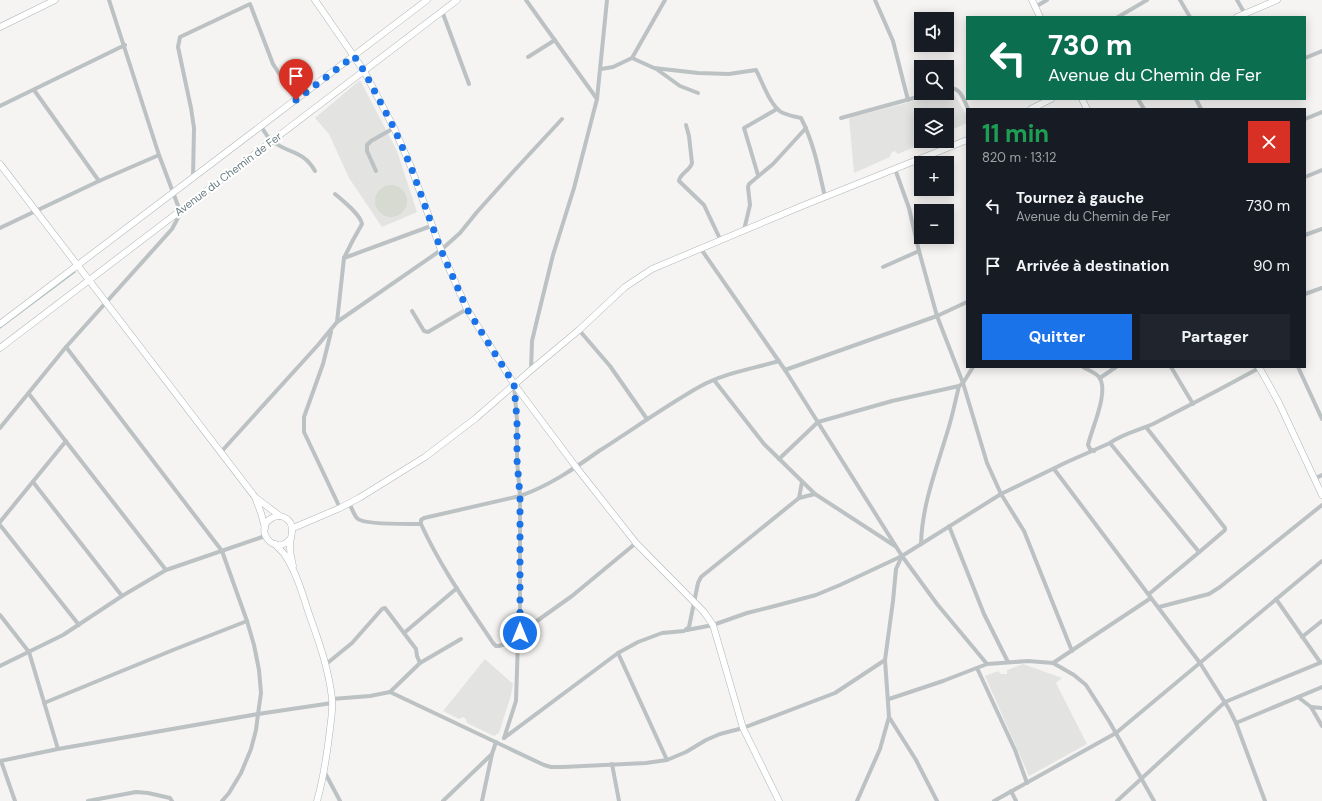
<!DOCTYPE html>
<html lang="fr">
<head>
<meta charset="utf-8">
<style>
  :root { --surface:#171b24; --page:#20242c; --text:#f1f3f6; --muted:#9ea1a6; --accent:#1a73e8 }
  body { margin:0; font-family:"DM Sans",sans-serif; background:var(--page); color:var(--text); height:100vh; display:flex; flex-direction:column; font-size:15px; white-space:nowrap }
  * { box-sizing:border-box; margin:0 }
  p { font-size:13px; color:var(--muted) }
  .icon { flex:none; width:22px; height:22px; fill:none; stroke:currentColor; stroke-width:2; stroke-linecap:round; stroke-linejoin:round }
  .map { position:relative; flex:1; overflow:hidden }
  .panel { position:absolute; left:966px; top:108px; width:340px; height:260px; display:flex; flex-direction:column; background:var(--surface); border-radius:0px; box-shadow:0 2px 10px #0003 }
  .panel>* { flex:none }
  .banner { position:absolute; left:966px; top:16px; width:340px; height:84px; border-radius:0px; box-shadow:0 2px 10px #0003; background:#0b6e4f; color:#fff; overflow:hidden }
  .controls { position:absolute; left:914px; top:12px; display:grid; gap:8px }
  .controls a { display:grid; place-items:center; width:40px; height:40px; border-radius:0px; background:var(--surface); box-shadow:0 2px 10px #0003; font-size:20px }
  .pin { position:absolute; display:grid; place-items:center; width:34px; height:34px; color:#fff; margin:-41px -17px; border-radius:50% 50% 50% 0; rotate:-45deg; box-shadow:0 0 4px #0007 }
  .pin .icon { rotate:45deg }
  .me { position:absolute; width:44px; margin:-22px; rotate:0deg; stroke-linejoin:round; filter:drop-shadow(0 0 3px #0008) }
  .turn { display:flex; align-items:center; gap:14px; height:84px; padding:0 16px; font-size:18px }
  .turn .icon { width:52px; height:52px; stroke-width:2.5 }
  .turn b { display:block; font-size:28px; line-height:34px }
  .round { display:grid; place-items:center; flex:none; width:42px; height:42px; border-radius:0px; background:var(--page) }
  .summary { display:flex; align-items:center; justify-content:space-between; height:68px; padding:0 16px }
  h1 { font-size:24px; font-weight:700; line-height:30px; color:#1e9e55 }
  .primary-button { display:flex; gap:8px; margin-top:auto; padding:8px 16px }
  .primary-button a { flex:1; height:46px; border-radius:0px; background:var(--accent); color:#fff; font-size:16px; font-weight:700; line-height:46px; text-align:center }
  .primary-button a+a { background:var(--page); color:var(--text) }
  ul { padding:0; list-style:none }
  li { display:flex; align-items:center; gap:12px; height:60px; padding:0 16px }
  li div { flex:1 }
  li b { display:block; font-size:15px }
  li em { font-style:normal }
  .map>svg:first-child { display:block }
</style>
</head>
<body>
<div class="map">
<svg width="1322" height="801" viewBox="0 0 1322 801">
  <rect width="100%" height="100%" fill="#f5f4f2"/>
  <g fill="#e3e4e2">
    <path d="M360 80 397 151 417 212 382 227 349 178 329 134 315 118Z"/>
    <path d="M952 91 967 115V123L947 132V115H921V141H928L898 154 895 151 891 153 890 157 854 173 849 118Z"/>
    <path d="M485 659 513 684 511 695 499 733 494 736 467 723 466 719 463 717 459 719 443 711Z"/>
    <path d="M1023 664 1062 678 1056 683 1087 744 1029 776 985 676 998 671 1001 674H1007V670Z"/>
  </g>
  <circle fill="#d6dad1" cx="391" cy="201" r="16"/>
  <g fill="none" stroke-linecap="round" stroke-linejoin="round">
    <path stroke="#b2c2c3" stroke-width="1.5" d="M0 328 75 272"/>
    <defs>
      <g id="secondary">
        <path d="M315 0 364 71 394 128 411 167 441 250 467 309 514 384 576 467 636 543 704 612 713 625 743 728 779 801"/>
        <path d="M1032 0 1040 17"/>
        <path d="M1237 17 1277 0"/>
        <path d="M0 27 55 0"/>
        <path d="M1082 99 1087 109"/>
        <path d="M1031 109 1051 99"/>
        <path d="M0 164 255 497 261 513 265 528"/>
        <path d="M0 324 427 0"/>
        <path d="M0 348 457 0"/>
        <path d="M1259 367 1279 403 1322 495"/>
        <path d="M256 498 280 516"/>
        <path d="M293 528 340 508 359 498 425 457 476 418 531 370 579 330 625 287 652 269 802 206 967 140"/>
        <path d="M291 538C275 559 252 528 272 518 277 515 283 516 287 519 297 527 289 538 290 548 290 554 292 560 293 566"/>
        <path d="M275 544C278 548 282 551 285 555 296 572 302 592 308 611 318 639 329 669 332 699 333 709 331 720 330 729 327 754 324 777 317 801"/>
      </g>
    </defs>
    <use href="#secondary" stroke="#aeb6b8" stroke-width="7"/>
    <g stroke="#bcc1c3" stroke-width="4">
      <path d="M526 0 597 99"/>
      <path d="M875 0 893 41 908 100"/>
      <path d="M1180 0 1190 17"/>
      <path d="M1237 0 1245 14"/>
      <path d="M1035 7 1047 0"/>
      <path d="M442 11 469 84"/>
      <path d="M1118 17 1147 0"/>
      <path d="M528 57 555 40"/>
      <path d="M632 58 654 68 698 73 729 74 756 70C762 81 771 108 783 113 788 115 795 117 801 118 814 143 819 171 825 197"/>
      <path d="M1305 58 1322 51"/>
      <path d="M655 68 680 86 698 93"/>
      <path d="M601 69 613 67 632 58 665 0"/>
      <path d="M947 89C960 85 964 100 968 109"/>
      <path d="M34 90 99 181"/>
      <path d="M1138 99 1144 109"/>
      <path d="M1196 99 1201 109"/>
      <path d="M0 106 125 45"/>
      <path d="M841 118 932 93"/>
      <path d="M1305 119 1322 112"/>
      <path d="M686 125 689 136 692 163C690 171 680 173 679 181L704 205 721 241"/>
      <path d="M261 126C264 131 268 138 272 141 289 154 303 150 315 171"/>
      <path d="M895 169 909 208 919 251 937 316 963 383 987 463 1001 494 1024 531 1072 651"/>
      <path d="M376 171 367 151V145L371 141 394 128"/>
      <path d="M758 175 744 128 777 109"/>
      <path d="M1305 177 1322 170"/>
      <path d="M193 178 194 128 191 108 178 47 180 37 250 4 273 64 296 100"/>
      <path d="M335 194C343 201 360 214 362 224L353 240 344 258 337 322"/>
      <path d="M0 228 99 181 159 155"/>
      <path d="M744 230 750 205 748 187 749 184 773 164 806 128"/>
      <path d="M1305 235 1322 229"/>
      <path d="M701 249 785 370 902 556 937 604 987 664 1028 661 1053 663 1074 675 1086 685 1109 721 1154 801"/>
      <path d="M344 258 431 226"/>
      <path d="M883 267 919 251"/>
      <path d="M1305 294 1322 288"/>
      <path d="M412 311 424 331 428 332 467 309"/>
      <path d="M579 330 610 366 647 419"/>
      <path d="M331 332 323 364 304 417V432L340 508"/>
      <path d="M66 347 222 551 247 621 254 645 259 670 261 693 258 714 256 730 251 749 241 773 229 793 222 801"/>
      <path d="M1083 367C1088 370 1096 373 1099 377 1110 391 1091 430 1088 445L1090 449 1094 451"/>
      <path d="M1171 367 1193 404"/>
      <path d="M1298 367 1322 419"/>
      <path d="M531 370 532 341 537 320 553 255 574 188 597 99 607 0"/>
      <path d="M785 370 937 316 967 302"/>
      <path d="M1100 378 1116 367"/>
      <path d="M714 380 764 444 815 494 895 546"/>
      <path d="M29 394 166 570"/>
      <path d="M1146 427 1225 528V530C1200 552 1174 573 1149 594"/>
      <path d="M0 428 66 347 172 229 179 216 180 211 159 155 109 0"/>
      <path d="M1110 443 1199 552"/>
      <path d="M221 452 318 345 337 322 441 250 460 233 477 212 512 173 562 119"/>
      <path d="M779 459 818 422 892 401 959 386 963 383 973 367"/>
      <path d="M1054 469 1200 663 1229 709 1236 723 1265 801"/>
      <path d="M1314 479 1322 475"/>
      <path d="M33 482 122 596"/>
      <path d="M799 498 815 494"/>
      <path d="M349 503C352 508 354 516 358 519 366 525 409 524 421 524"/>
      <path d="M0 522 66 441"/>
      <path d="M0 525 79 625"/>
      <path d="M949 526 984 614 1008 662"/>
      <path d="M921 544C922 505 936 470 947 433 952 418 955 402 959 386"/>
      <path d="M1276 599 1320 662"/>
      <path d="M1159 607 1209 594 1220 587 1322 505"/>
      <path d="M0 615 29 652 58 749"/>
      <path d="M687 630 713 625 747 613 771 607 816 595 840 585 902 556 1001 494 1067 462 1110 443C1124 433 1141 430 1155 423 1190 405 1225 387 1259 368"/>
      <path d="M404 633 457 588"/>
      <path d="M520 633 572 596 636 543"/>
      <path d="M1302 637 1322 621"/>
      <path d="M518 640 499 646H496L493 643C467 604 440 566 421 524V520L424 518 520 496C549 486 575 468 599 451 632 430 664 407 699 387 724 373 752 369 779 361"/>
      <path d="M618 653 667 760"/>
      <path d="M420 663 461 639"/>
      <path d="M1053 663 1151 598"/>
      <path d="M325 665 352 643 382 609 385 608 416 649 417 656 420 663 390 692 370 696 332 699"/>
      <path d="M0 666 63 635 122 596 166 570 265 536"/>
      <path d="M977 668 1015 750 1027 783"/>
      <path d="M390 692 544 765 551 767H563L646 763 667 760 686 752 706 740 720 734 743 728 835 693 885 660"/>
      <path d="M1298 697 1311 707 1322 726"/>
      <path d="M889 699 943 681 987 664"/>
      <path d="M44 703 173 650 247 621"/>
      <path d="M1311 707 1322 708"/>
      <path d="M889 717 916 760 937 801"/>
      <path d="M1236 723 1322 687"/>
      <path d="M504 738 618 653 638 642 662 633 684 631 689 627 698 583 701 577 799 498 802 482"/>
      <path d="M504 738 516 701 518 640 520 633V496L517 460V420L514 385"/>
      <path d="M0 761 58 749 258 714 332 703"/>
      <path d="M1 761 15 801"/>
      <path d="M612 764 619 801"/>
      <path d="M324 771 340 801"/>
      <path d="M1011 791 1016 801"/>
      <path d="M88 801 136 792 148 793 157 795 170 798 172 801"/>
      <path d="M443 801 492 754 496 742"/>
      <path d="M482 801 492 754"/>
      <path d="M857 801 880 749 889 717 885 660 893 601 896 569 902 556"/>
      <path d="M994 801 1116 733 1322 561"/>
      <path d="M1117 801 1225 702 1322 662"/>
    </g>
    <use href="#secondary" stroke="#fff" stroke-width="6"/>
  </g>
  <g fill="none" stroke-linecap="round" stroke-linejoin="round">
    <path stroke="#1a73e8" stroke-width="7" stroke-dasharray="0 12.6" d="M296 100 354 56 364 71 394 128 411 167 441 250 467 309 514 384 517 420V460L520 496V633"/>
  </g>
  <g text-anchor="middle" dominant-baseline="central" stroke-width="4" stroke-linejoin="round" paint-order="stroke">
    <g font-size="11" fill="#667a80" stroke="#fff">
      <text transform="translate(228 174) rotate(-37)">Avenue du Chemin de Fer</text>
    </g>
  </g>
</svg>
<div class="controls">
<a><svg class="icon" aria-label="sound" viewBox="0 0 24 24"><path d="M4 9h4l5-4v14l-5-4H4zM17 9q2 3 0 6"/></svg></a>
<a><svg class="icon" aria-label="search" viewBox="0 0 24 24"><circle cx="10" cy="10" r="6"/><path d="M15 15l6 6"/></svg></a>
<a><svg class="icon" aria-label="layers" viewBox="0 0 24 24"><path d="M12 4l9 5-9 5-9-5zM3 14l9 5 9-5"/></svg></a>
<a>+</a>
<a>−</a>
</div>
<div class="pin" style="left:296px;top:100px;background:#d93025"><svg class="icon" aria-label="arrive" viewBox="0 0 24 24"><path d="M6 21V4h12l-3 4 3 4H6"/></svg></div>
<svg class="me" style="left:520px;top:633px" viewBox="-20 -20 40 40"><circle r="17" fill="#1a73e8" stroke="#fff" stroke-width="3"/><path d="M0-11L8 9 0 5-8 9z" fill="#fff"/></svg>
<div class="banner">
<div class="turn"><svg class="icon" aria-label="left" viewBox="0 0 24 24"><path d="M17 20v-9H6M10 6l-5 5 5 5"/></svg><div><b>730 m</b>Avenue du Chemin de Fer</div></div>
</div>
<section class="panel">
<div class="summary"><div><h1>11 min</h1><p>820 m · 13:12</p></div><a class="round" style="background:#d93025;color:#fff"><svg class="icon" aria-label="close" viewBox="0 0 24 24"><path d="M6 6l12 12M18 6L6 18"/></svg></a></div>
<ul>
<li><svg class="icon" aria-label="left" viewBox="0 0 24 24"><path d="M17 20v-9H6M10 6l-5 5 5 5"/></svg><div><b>Tournez à gauche</b><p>Avenue du Chemin de Fer</p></div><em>730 m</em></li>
<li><svg class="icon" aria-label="arrive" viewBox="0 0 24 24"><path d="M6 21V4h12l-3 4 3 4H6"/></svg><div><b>Arrivée à destination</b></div><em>90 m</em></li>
</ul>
<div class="primary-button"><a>Quitter</a><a>Partager</a></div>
</section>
</div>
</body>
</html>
